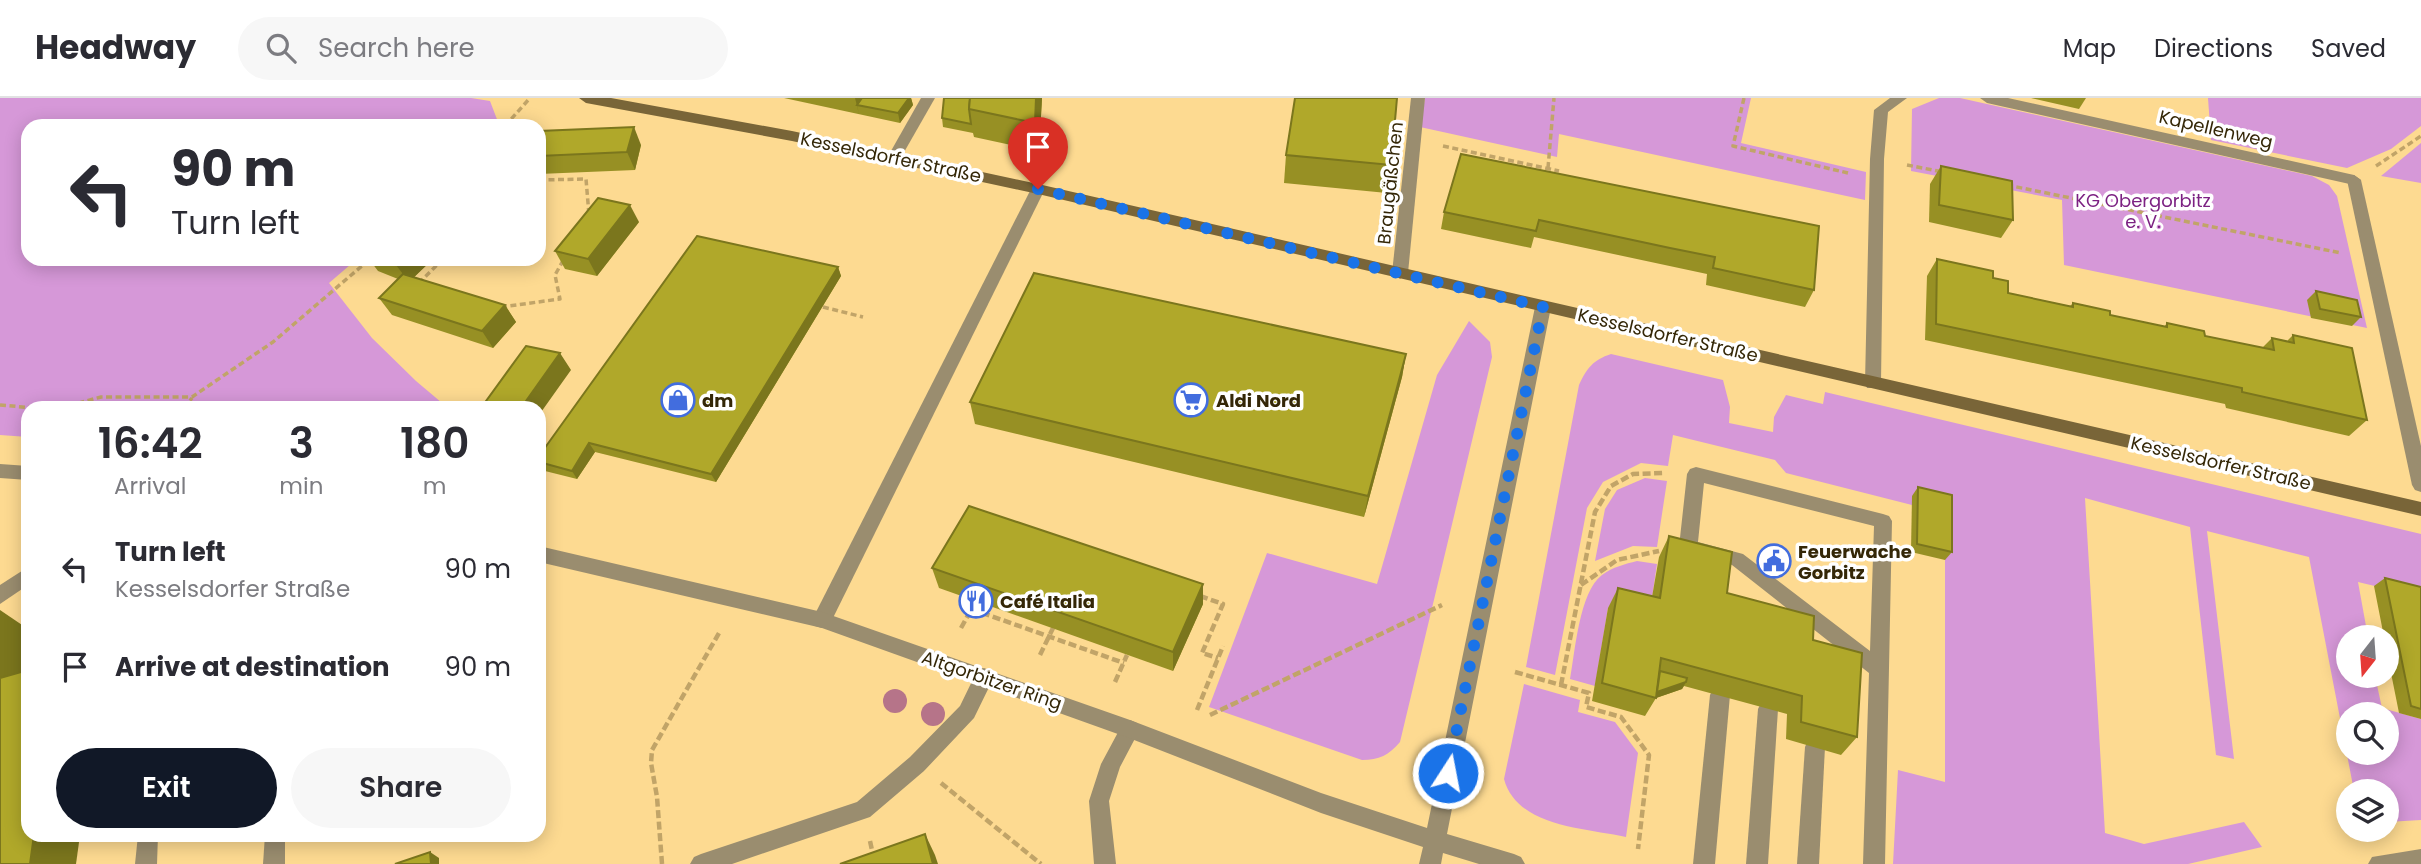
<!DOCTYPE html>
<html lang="en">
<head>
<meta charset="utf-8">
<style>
  :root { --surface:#fff; --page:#f7f7f7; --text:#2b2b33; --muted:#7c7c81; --line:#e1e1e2; --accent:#111827 }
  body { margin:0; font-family:Poppins,sans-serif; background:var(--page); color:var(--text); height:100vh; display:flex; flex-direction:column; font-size:26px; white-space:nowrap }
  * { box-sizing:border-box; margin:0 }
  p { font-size:23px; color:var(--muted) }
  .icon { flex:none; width:38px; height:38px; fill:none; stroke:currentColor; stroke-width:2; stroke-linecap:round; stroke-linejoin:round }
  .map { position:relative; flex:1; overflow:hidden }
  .side { position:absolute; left:21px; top:303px; width:525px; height:441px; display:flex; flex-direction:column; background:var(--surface); border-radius:21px; box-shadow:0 4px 18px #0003 }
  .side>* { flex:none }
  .top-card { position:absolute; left:21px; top:21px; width:525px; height:147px; border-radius:21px; box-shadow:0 4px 18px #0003; background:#fff; color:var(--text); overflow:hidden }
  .needle { width:46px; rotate:197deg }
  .tools { position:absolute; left:2336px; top:527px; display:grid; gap:14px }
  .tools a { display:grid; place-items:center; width:63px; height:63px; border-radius:50%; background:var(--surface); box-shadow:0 4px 18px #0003; font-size:35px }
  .pin { position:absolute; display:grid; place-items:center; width:60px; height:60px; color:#fff; margin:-72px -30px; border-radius:50% 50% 50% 0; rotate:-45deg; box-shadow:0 0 7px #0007 }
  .pin .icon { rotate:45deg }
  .me { position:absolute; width:77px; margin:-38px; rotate:11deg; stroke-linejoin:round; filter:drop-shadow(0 0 5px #0008) }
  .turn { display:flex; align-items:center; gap:24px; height:147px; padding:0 35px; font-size:32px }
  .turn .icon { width:91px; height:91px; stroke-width:2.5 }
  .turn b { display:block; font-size:49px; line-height:60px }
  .eta { display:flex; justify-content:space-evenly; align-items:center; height:119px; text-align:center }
  .eta b { font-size:42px; font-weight:600; line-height:49px }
  .primary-button { display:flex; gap:14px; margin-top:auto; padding:14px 35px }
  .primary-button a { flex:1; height:80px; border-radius:42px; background:var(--accent); color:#fff; font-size:28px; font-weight:600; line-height:80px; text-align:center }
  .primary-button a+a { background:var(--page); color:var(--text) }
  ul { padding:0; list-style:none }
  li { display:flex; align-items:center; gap:21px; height:98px; padding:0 35px }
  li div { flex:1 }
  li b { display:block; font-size:26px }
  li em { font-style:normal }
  header { display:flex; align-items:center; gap:42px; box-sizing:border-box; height:98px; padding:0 35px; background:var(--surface); border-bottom:2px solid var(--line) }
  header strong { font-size:33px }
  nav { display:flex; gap:38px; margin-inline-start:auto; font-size:24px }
  .search { width:490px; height:63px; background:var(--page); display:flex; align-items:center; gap:18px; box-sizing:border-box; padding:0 24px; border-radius:38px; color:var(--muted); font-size:26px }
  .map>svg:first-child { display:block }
</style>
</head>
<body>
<header>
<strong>Headway</strong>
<div class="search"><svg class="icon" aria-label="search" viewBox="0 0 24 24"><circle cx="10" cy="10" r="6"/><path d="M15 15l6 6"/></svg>Search here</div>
<nav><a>Map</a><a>Directions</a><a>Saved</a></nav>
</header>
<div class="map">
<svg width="2421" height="766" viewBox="0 0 2421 766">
  <rect width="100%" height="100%" fill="#fdda91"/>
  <g fill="#d698d8" fill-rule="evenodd">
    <path d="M0 0H471L490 3 498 24 496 28H28V161H357L329 185 372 240 416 283 448 310H28V339L0 337Z"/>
    <path d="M1425 0H1751L1741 45 1866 74 1865 102 1559 36 1557 59 1420 29Z"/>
    <path d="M1939 0H1960L2312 78 2329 87 2337 98 2367 230 2064 167 2062 102 1911 73 1912 11Z"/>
    <path d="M2208 0H2421V28L2391 51 2347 70 2211 42Z"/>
    <path d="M2421 45V85L2381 78Z"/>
    <path d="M1469 223 1490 244 1492 259 1400 644C1389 657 1379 662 1362 662L1209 609 1267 455 1377 486 1437 277Z"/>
    <path d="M1611 256 1723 282 1730 309 1729 325 1773 334 1774 319 1786 297 1823 306 1825 294 2421 436V499L2358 484 2368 539H2348V578H2375L2382 610 2421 621V722L2387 724V693H2354L2309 459 2207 433 2234 661 2216 657 2190 429 2085 400 2105 735 2144 746 2244 724 2262 749 2188 766H1893L1898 672 1945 684V406L1912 407 1786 375 1775 362 1673 337 1668 368 1641 365 1603 384 1587 410 1555 577 1526 569 1579 287C1587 270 1593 262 1611 256ZM2348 616H2387V654H2348Z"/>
    <path d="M1645 380 1667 383 1657 449 1633 448 1595 463 1605 411 1617 392Z"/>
    <path d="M1637 463 1657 466 1649 520 1608 510 1595 588 1570 581C1575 555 1579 494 1602 477 1613 469 1625 466 1637 463Z"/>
    <path d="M1524 586 1580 602 1578 614 1615 624 1638 655 1626 739C1584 730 1517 729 1504 681Z"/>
  </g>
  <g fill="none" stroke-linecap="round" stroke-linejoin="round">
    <g stroke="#c1a468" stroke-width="3.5" stroke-dasharray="6 3.5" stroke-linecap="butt">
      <path d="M1744 0 1733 48 1848 75"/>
      <path d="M505 28 530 0"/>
      <path d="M1443 48 1559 73"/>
      <path d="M1907 67 1943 74"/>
      <path d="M2376 68 2421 38"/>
      <path d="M1548 70 1554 0"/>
      <path d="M539 82 586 81 589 117"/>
      <path d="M2007 87 2341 155"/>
      <path d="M424 184 421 183 443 161"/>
      <path d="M501 209 560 201 555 177 564 161"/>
      <path d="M823 209 863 219"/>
      <path d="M0 307 34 310"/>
      <path d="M60 310 101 299H192L273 244 370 161"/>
      <path d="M184 310 192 300"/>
    </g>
    <g stroke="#c1a468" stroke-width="4.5" stroke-dasharray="8 3.5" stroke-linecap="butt">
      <path d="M1581 487 1617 462 1659 453"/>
      <path d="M1200 498 1223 506 1202 555 1218 560"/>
      <path d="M971 511 1124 565"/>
      <path d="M961 530 976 503"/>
      <path d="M1040 557 1053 530"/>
      <path d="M1515 574 1589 595 1586 609 1621 619 1649 657 1638 751"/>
      <path d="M1115 584 1127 557"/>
      <path d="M1561 587 1595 414 1611 388 1633 376 1664 375"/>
      <path d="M1197 612 1223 548"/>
      <path d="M1210 617 1442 507"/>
      <path d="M941 685 1041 766"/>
      <path d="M870 743 875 766"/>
      <path d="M662 766 657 699 651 665 652 652 719 535"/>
    </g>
    <g fill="#9a8d6f" fill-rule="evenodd">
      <path d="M921 0H935L899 63H889L887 60Z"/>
      <path d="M1411 0H1425L1408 175 1400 181 1392 175Z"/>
      <path d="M1980 0H2008L2354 77 2361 82 2354 87 1987 5Z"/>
      <path d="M1038 86 1045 91 829 528 822 530 815 528 813 522 815 516 1031 91Z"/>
      <path d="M1696 369 1883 416 1889 418 1892 423 1885 766H1863L1869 575 1732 467 1682 454 1679 449 1687 376 1690 371ZM1704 385 1874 428 1870 553 1743 456 1698 444Z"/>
      <path d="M28 469V487L0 506V487Z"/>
      <path d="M984 570 991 573 994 579 974 620 924 673 870 719 732 766H690L694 759 701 756 857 704 910 659 960 608 977 573Z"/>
      <path d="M1720 588 1727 591 1730 597 1715 766H1693L1710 597 1713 591Z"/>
      <path d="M1768 602 1775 605 1778 611 1768 766H1746L1758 611 1761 605Z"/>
      <path d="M1130 622 1137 625 1140 631 1120 669 1109 703 1116 766H1094L1089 703 1101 666 1123 625Z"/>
      <path d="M1815 640 1822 642 1825 649 1819 766H1797L1805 649 1808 642Z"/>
      <path d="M138 737H158L157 766H135Z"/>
    </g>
    <g fill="#9a8d6f" fill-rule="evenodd">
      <path d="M1890 0H1907L1888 14 1884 61 1881 285 1879 290H1867L1865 285 1870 61 1874 12Z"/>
      <path d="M2354 77 2361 82 2421 348V394L2415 392 2412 387 2347 82Z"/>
      <path d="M1543 203 1551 209 1447 736 1514 756 1521 759 1525 766H1479L1443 755 1441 766H1419L1423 749 1321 715 1129 640 822 530 539 464V448L822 514 1130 622 1321 695 1427 730 1535 209Z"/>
      <path d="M0 366 28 368V382L0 380Z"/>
      <path d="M265 737H285V766H263Z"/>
      <path d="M2421 751V766H2368L2372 759Z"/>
    </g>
    <path fill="#796538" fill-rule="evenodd" d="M579 0H611L792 33 1038 86 2421 404V418L1038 96 792 43 586 5Z"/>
  </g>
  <g fill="#b67489">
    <circle cx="895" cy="603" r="12"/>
    <circle cx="933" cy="616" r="12"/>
  </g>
  <g fill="#979024">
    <path d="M784 0H911L913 7 900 25Z"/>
    <path d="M944 0H1042L1039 53 974 39 973 35 943 29 942 20Z"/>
    <path d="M2031 0H2086L2079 11Z"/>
    <path d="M539 33 641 47 635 72 539 76Z"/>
    <path d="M1461 56 1814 192 1805 209 1706 187 1707 176 1534 139 1531 150 1441 131 1444 114Z"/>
    <path d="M1286 57 1391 67 1387 95 1284 85Z"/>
    <path d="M1941 68 2013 122 2001 140 1929 124 1930 86Z"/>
    <path d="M639 124 597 178 565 171 555 153Z"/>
    <path d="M369 161H433L414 179 505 207 516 224 493 250 392 217 379 200 398 181 378 173Z"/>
    <path d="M1937 161 1993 180 2008 195 2070 208 2073 205 2110 217 2164 229 2167 225 2205 238 2262 250 2272 240 2287 243 2293 237 2367 322 2349 338 2226 310 2225 306 1925 242 1927 178Z"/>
    <path d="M838 169 841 178 716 384 595 354 577 381 541 372 539 369V358Z"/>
    <path d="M2316 193 2361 219 2352 228 2311 220 2307 202Z"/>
    <path d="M1406 256 1402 279 1364 419 975 326 970 304Z"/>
    <path d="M1918 389 1952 454 1945 462 1911 454 1912 398Z"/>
    <path d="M1669 438 1727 495 1813 542 1857 639 1841 657 1786 641 1787 616 1684 588 1682 591 1656 600 1645 618 1592 603 1608 510 1618 490 1652 499 1659 459Z"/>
    <path d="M932 470 1203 506 1173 573 939 490Z"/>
    <path d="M2385 480 2421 489V621L2399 615 2387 555V539H2384L2374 488Z"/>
  </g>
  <g fill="#7b761d">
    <path d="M855 0H870L857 7 859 16Z"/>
    <path d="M909 0H911L913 7 900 25 898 15Z"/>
    <path d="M1036 0H1042L1039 53 1035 25Z"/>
    <path d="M634 29 641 47 635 72 627 54Z"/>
    <path d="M630 107 639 124 597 178 588 161Z"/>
    <path d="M403 161H433L409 184 396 167Z"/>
    <path d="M838 169 841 178 716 384 711 376Z"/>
    <path d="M505 207 516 224 493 250 482 233Z"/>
    <path d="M560 255 571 272 539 317V310H521Z"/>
    <path d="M1406 256 1402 279 1364 419 1368 398Z"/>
    <path d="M589 345 595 354 577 381 572 373Z"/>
    <path d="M1203 486V506L1173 573V554Z"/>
    <path d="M0 512 28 531V608L0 591Z"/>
    <path d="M1686 584 1682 591 1656 600 1651 596Z"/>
    <path d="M925 736 935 757 938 766H933Z"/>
    <path d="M34 737H80L76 766H30Z"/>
    <path d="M430 754 439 760V766H431Z"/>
  </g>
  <g fill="#b0a82a" stroke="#7b761d" stroke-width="2">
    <path d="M862 0H909L898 15 857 7Z"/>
    <path d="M944 0H970L969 11 971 26 942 20Z"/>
    <path d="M970 0H1036L1035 25 969 11Z"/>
    <path d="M1295 0H1397L1391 67 1286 57Z"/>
    <path d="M634 29 627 54 539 58V33Z"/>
    <path d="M1461 56 1819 128 1814 192 1713 170 1715 159 1670 150 1539 122 1536 133 1444 114Z"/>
    <path d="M1941 68 2012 83 2013 122 1939 107Z"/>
    <path d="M598 100 630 107 588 161 555 153Z"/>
    <path d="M697 138 838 169 711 376 589 345 572 373 539 364V358Z"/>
    <path d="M379 161H403L396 167Z"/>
    <path d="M1937 161 1993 173V180L2008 183V195L2073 209V205L2110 213V217L2167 229V225L2204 233 2205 238 2274 252 2272 240 2294 245 2293 237 2352 250 2367 322 2242 294V290L1936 226Z"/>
    <path d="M1034 175 1406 256 1368 398 970 304Z"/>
    <path d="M403 176 505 207 482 233 379 200Z"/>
    <path d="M2316 193 2357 202 2361 219 2320 211Z"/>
    <path d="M526 248 560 255 521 310H481Z"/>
    <path d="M1918 389 1952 397V454L1917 446Z"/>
    <path d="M969 408 1203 486 1173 554 932 470Z"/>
    <path d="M1669 438 1732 454 1727 495 1814 518 1813 542 1862 555 1857 639 1801 624 1802 598 1661 560 1656 600 1602 585 1618 490 1660 500Z"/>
    <path d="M2385 480 2421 489V611L2411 608Z"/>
    <path d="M28 572V737H34L30 766H0V580Z"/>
    <path d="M1660 573 1687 580 1686 584 1657 594Z"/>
    <path d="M925 736 933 766H840Z"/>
    <path d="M430 754 431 766H395Z"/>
  </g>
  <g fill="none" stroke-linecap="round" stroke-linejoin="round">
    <path stroke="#1a73e8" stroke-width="12" stroke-dasharray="0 21.6" d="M1038 91 1543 209 1448 675"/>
  </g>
  <defs>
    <symbol id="shop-ring" viewBox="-11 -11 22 22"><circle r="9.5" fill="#fff" stroke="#426dde" stroke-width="1.5"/><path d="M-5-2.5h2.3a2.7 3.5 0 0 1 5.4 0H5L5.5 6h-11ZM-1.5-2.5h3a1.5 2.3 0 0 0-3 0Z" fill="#426dde"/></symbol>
    <symbol id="supermarket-ring" viewBox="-11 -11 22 22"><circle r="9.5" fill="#fff" stroke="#426dde" stroke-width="1.5"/><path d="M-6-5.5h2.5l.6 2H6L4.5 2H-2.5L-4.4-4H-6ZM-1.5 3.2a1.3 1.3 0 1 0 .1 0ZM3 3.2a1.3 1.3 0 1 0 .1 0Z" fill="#426dde"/></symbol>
    <symbol id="civic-ring" viewBox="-11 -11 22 22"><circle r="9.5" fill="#fff" stroke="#426dde" stroke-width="1.5"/><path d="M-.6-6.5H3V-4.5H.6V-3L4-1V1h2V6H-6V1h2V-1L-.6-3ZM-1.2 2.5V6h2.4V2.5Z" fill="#426dde"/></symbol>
    <symbol id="restaurant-ring" viewBox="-11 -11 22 22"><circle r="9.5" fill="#fff" stroke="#426dde" stroke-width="1.5"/><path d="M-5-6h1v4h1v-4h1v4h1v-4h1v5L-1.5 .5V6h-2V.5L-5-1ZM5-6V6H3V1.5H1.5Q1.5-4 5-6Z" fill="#426dde"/></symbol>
  </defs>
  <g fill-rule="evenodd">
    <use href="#shop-ring" x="659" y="283" width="38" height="38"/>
    <use href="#supermarket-ring" x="1172" y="283" width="38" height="38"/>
    <use href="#civic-ring" x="1755" y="444" width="38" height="38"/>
    <use href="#restaurant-ring" x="957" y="484" width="38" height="38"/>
  </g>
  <g text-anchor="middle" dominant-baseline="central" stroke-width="7" stroke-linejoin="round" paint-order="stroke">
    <g font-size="18" fill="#342707" stroke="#fff">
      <text transform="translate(2216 31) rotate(13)">Kapellenweg</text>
      <text transform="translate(891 59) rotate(12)">Kesselsdorfer Straße</text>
      <text transform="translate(1390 85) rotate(-84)">Braugäßchen</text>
      <text transform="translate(1668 237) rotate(13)">Kesselsdorfer Straße</text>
      <text transform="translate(2221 365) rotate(13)">Kesselsdorfer Straße</text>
      <text transform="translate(992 582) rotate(19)">Altgorbitzer Ring</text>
    </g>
    <g font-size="18" fill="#7c2182" stroke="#fff">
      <text x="2143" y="102">KG Obergorbitz<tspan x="2143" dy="21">e. V.</tspan></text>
    </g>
    <g font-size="18" font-weight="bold" fill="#342707" stroke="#fff" text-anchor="start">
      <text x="702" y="302">dm</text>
      <text x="1216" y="302">Aldi Nord</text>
      <text x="1798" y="453">Feuerwache<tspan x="1798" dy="21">Gorbitz</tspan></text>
      <text x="1000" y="503">Café Italia</text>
    </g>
  </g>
</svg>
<div class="tools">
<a><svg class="needle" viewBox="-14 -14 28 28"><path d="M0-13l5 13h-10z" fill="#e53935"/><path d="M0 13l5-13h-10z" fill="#7c7c81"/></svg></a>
<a><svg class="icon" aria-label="search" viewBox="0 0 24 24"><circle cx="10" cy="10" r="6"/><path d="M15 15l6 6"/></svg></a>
<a><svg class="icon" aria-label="layers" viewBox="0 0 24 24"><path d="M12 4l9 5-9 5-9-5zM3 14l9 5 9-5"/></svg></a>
</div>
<div class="pin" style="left:1038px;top:91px;background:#d93025"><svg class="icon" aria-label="arrive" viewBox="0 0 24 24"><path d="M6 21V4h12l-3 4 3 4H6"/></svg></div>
<svg class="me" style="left:1448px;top:675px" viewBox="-20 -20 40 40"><circle r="17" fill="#1a73e8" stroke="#fff" stroke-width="3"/><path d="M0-11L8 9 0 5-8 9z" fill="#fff"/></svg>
<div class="top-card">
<div class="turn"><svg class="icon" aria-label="left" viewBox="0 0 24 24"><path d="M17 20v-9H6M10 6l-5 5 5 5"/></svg><div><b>90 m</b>Turn left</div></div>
</div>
<section class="side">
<div class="eta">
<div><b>16:42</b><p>Arrival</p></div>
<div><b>3</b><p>min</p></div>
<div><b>180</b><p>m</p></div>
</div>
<ul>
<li><svg class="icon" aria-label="left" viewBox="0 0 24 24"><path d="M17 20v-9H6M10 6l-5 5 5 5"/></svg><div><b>Turn left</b><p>Kesselsdorfer Straße</p></div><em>90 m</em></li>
<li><svg class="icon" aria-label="arrive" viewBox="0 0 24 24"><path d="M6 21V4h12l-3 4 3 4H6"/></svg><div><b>Arrive at destination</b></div><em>90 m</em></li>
</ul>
<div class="primary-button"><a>Exit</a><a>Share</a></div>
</section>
</div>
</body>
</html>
